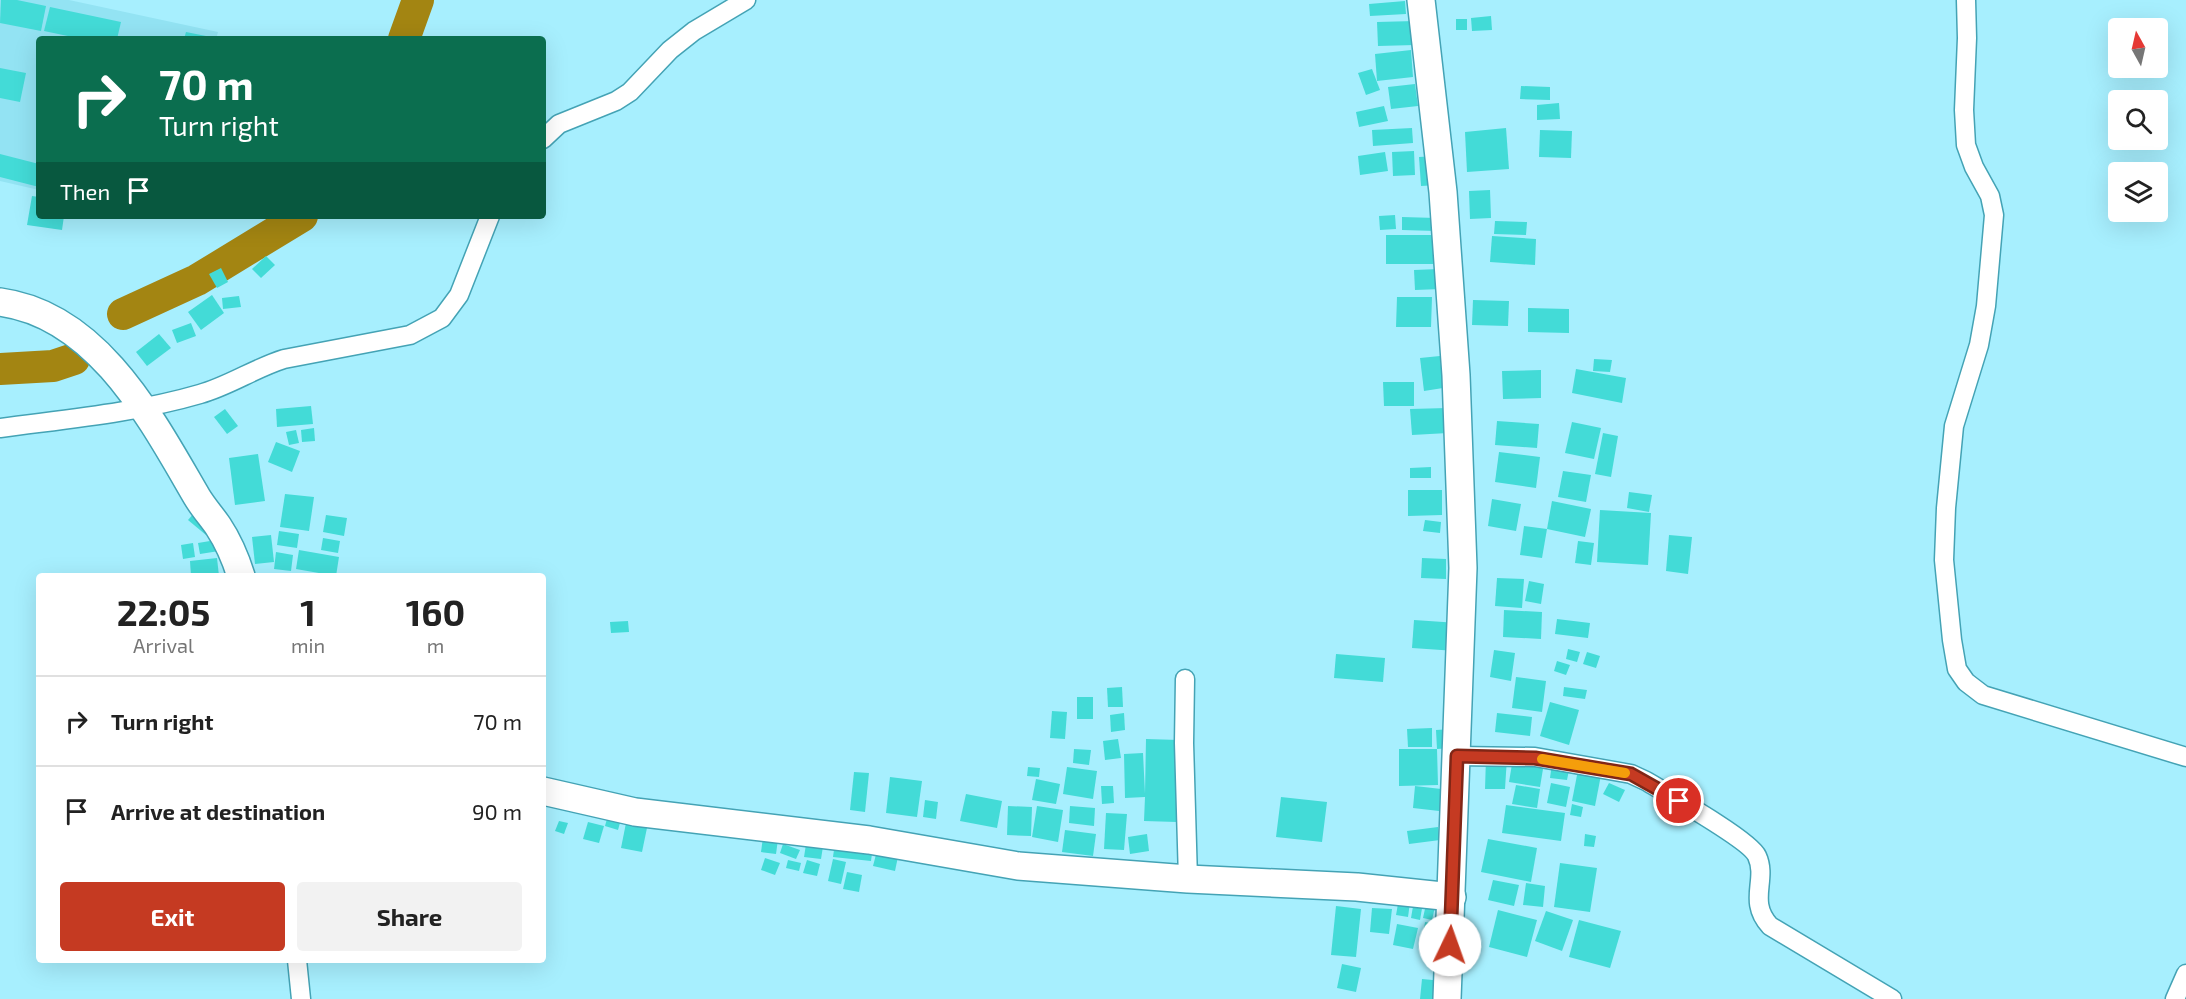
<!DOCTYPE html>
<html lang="en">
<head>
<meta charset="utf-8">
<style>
  :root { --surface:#fff; --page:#f2f2f2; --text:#222; --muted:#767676; --line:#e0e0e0; --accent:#c53a22 }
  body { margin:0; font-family:"Exo 2",sans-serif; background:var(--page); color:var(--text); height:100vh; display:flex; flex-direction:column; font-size:22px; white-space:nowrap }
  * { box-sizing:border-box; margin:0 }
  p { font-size:20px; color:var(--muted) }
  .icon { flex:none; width:33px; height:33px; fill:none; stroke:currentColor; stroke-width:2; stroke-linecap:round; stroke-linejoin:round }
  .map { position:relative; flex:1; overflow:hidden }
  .sheet { position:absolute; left:36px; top:573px; width:510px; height:390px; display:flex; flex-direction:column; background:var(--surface); border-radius:6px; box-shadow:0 6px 24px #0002 }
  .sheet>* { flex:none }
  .top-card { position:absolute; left:36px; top:36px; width:510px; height:183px; border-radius:6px; box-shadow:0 6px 24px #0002; background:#0b6e4f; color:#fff; overflow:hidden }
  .needle { width:39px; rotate:352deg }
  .buttons { position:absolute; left:2108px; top:18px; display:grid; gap:12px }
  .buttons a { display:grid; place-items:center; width:60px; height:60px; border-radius:6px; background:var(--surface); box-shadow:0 6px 24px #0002; font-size:30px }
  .pin { position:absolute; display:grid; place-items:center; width:51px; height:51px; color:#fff; margin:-26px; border:3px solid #fff; border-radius:50%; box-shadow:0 2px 6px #0007 }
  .me { position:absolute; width:66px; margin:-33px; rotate:3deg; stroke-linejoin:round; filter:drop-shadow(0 0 4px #0008) }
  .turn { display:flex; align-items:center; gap:21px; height:126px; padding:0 24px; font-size:27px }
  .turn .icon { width:78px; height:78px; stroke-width:2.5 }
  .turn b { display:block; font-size:42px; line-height:51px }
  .then { display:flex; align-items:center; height:57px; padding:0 24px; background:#0003; gap:12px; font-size:22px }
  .eta { display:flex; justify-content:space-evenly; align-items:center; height:102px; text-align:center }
  .eta b { font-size:36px; font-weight:700; line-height:42px }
  .primary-button { display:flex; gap:12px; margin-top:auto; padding:12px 24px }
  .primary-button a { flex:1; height:69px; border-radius:6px; background:var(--accent); color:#fff; font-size:24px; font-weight:700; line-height:69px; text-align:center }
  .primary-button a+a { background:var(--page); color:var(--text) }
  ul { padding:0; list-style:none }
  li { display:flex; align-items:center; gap:18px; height:90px; padding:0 24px; border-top:2px solid var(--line) }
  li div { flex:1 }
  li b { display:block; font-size:22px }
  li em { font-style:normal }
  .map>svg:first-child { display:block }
</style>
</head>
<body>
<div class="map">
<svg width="2186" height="999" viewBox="0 0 2186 999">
  <rect width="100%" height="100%" fill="#a7effe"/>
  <path fill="#93e3f3" d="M0 0H69L218 32 216 39H39V190L0 181Z"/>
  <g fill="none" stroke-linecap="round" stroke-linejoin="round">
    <g stroke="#a38512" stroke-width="32">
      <path d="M404 39 418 0"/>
      <path d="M123 314 197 280 302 216"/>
      <path d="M0 369 53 366 74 359"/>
    </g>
  </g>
  <g fill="#43dbd7">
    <path d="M1 0H17L46 6 41 31 0 23Z"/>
    <path d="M1405 1 1406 14 1370 16 1369 4Z"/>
    <path d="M50 7 121 22 117 39H82L44 31Z"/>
    <path d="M1491 16 1492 30 1472 31 1471 18Z"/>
    <rect x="1456" y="19" width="11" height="11"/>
    <path d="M1415 21V45L1378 46 1377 22Z"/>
    <path d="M186 32 206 36V39H184Z"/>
    <path d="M1411 50 1413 77 1377 81 1375 54Z"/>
    <path d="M0 68 26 73 20 102 0 98Z"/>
    <path d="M1372 69 1380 90 1366 95 1358 73Z"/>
    <path d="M1415 84 1418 106 1391 109 1388 87Z"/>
    <path d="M1521 86 1550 87V100L1520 99Z"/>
    <path d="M1559 103 1560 119 1537 120V105Z"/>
    <path d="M1384 106 1388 121 1359 127 1356 112Z"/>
    <path d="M1412 128 1413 143 1373 146 1372 130Z"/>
    <path d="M1506 128 1509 169 1467 172 1465 132Z"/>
    <path d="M1540 130 1572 131 1571 158 1539 157Z"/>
    <path d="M1414 151 1415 175 1393 176 1392 152Z"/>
    <path d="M1385 152 1388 171 1360 175 1358 156Z"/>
    <path d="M0 154 39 164V187L0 177Z"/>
    <path d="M1437 156 1438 185 1421 186 1419 157Z"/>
    <path d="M1490 190 1491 218 1470 219 1469 191Z"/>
    <path d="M32 196 39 197V216H64L62 230 27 225Z"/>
    <path d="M1395 215 1396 229 1380 230 1379 216Z"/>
    <path d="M1402 217 1436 218V231L1402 230Z"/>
    <path d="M1495 221 1527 222 1526 235 1494 234Z"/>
    <path d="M1386 235H1434L1433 264H1386Z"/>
    <path d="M1492 236 1536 239 1535 265 1490 262Z"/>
    <path d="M266 256 275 265 261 278 252 269Z"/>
    <path d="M221 268 228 282 217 288 209 274Z"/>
    <path d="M1439 269 1441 289 1415 290 1414 270Z"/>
    <path d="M212 295 224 313 201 330 188 312Z"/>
    <path d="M239 296 241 307 223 309 222 298Z"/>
    <path d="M1397 297H1432L1431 327H1396Z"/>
    <path d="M1473 300 1509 301 1508 326 1472 325Z"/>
    <path d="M1528 308 1569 309V333L1528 332Z"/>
    <path d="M191 323 196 336 177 343 172 330Z"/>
    <path d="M159 334 171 348 147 366 136 352Z"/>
    <path d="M1440 356 1443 388 1424 391 1420 358Z"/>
    <path d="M1594 359 1612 360 1610 372 1593 371Z"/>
    <path d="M1576 369 1626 378 1622 403 1572 393Z"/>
    <path d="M1541 370V398L1503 399 1502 371Z"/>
    <path d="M1383 382H1414V406H1384Z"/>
    <path d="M311 406 313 424 277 427 276 409Z"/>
    <path d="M1447 408 1448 433 1412 435 1410 409Z"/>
    <path d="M225 409 238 426 227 434 214 417Z"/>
    <path d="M1497 421 1539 424 1537 448 1495 445Z"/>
    <path d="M1572 422 1601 428 1594 459 1565 453Z"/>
    <path d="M314 428 315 441 302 442 301 430Z"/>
    <path d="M296 430 299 443 289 445 286 432Z"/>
    <path d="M1603 433 1618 436 1611 477 1595 474Z"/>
    <path d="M276 442 300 451 292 472 268 462Z"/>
    <path d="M1499 452 1540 457 1536 488 1495 482Z"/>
    <path d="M258 454 265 501 235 505 229 458Z"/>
    <path d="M1431 467V478H1410V468Z"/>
    <path d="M1563 471 1591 475 1586 502 1558 497Z"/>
    <path d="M1408 490H1442V515L1408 516Z"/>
    <path d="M1629 492 1652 495 1649 512 1627 508Z"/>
    <path d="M285 494 314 497 309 531 280 527Z"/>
    <path d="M1492 499 1521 504 1516 531 1488 526Z"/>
    <path d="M1552 501 1591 509 1585 537 1547 529Z"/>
    <path d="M1600 510 1651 513 1648 565 1597 562Z"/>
    <path d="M195 512 212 528 206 535 188 520Z"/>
    <path d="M326 515 347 518 344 536 323 532Z"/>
    <path d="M1425 520 1441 522 1440 533 1423 531Z"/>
    <path d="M1524 526 1547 529 1542 558 1520 555Z"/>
    <path d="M279 531 299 534 297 548 277 545Z"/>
    <path d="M271 535 274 562 255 564 252 537Z"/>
    <path d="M1669 535 1692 537 1688 574 1666 571Z"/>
    <path d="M323 538 340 541 338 553 321 550Z"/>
    <path d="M216 540 219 551 200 554 198 543Z"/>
    <path d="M1578 541 1594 543 1591 565 1575 563Z"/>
    <path d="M193 543 195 557 183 559 181 545Z"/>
    <path d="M299 550 339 557 336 576 296 569Z"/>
    <path d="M276 552 293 555 291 571 274 569Z"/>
    <path d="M217 558 219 576H191L190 561Z"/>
    <path d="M1422 558 1446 559V579L1421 578Z"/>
    <path d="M1497 578 1524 579 1522 608 1495 606Z"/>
    <path d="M1529 581 1544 584 1541 604 1525 601Z"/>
    <path d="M1504 610 1542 612 1541 639 1503 637Z"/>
    <path d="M1557 619 1590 623 1588 638 1555 634Z"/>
    <path d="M1414 620 1458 623 1456 651 1412 648Z"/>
    <path d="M628 621 629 632 611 633 610 622Z"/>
    <path d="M1568 649 1580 652 1577 662 1566 659Z"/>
    <path d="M1494 650 1515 653 1511 681 1490 677Z"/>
    <path d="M1587 652 1600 656 1596 668 1583 664Z"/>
    <path d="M1336 654 1385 658 1383 682 1334 678Z"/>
    <path d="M1557 661 1570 665 1566 675 1554 671Z"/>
    <path d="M1516 677 1546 681 1542 712 1512 708Z"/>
    <path d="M1122 687 1123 707H1108L1107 688Z"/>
    <path d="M1564 687 1587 690 1585 699 1563 696Z"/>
    <rect x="1077" y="697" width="16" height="22"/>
    <path d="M1550 702 1579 710 1569 745 1540 736Z"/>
    <path d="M1052 711 1067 712 1065 739 1050 738Z"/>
    <path d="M1124 713 1125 730 1111 732 1110 715Z"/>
    <path d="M1497 713 1532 717 1530 736 1495 732Z"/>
    <path d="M1432 728V747H1408L1407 729Z"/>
    <path d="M1451 729 1452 748 1437 749 1438 785 1399 786V749H1437L1436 730Z"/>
    <path d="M1118 739 1121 758 1105 760 1103 741Z"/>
    <path d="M1146 739 1179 740 1177 822 1144 821 1145 797 1125 798 1124 754 1143 753 1145 794Z"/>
    <path d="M1074 749 1091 750 1089 765 1073 763Z"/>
    <path d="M1486 757 1507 758 1505 789H1485Z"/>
    <path d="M1513 758 1544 763 1540 787 1509 782Z"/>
    <path d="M1552 763 1570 765 1567 780 1550 778Z"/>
    <path d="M1028 767 1040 768 1039 777 1027 776Z"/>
    <path d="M1067 767 1097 771 1093 799 1063 794Z"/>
    <path d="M1578 770 1601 775 1595 806 1572 801Z"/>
    <path d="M854 772 869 773 865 812 850 810Z"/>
    <path d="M890 777 922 781 917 817 886 813Z"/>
    <path d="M1036 779 1060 784 1056 804 1032 800Z"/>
    <path d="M1551 783 1570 787 1566 807 1547 803Z"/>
    <path d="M1609 783 1625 790 1619 802 1603 794Z"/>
    <path d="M1516 785 1540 789 1537 808 1512 804Z"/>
    <path d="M1101 786H1113L1114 803 1102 804Z"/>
    <path d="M1415 786 1450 790 1448 812 1413 808Z"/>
    <path d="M966 794 1002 801 997 828 960 821Z"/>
    <path d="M1281 797 1327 802 1322 842 1276 837Z"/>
    <path d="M925 800 938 802 936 819 923 817Z"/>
    <path d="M1572 804 1583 807 1581 817 1570 815Z"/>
    <path d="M1506 805 1565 813 1561 841 1502 833Z"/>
    <path d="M1008 806 1032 807 1031 836 1007 835Z"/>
    <path d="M1037 806 1063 810 1058 842 1032 837Z"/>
    <path d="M1070 806 1095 808 1094 826 1069 823Z"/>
    <path d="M610 808 623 812 618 830 605 826Z"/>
    <path d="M1106 813 1127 814 1124 850 1104 849Z"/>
    <path d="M627 818 648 823 642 852 621 848Z"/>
    <path d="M559 821 568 823 564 834 555 831Z"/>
    <path d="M588 822 604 826 599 843 583 839Z"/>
    <path d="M1438 827 1440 840 1409 844 1407 831Z"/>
    <path d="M764 830 779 832 776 854 761 852Z"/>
    <path d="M1065 830 1096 834 1093 856 1062 852Z"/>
    <path d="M1147 834 1149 851 1130 854 1128 837Z"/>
    <path d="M1585 834 1596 836 1594 847 1584 846Z"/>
    <path d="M807 838 824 840 821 859 804 857Z"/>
    <path d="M1488 839 1537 848 1531 882 1481 872Z"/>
    <path d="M835 842 873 846 871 861 833 857Z"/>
    <path d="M879 843 900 847 895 871 873 866Z"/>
    <path d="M783 844 800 850 796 859 780 853Z"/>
    <path d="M765 858 780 863 775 875 761 870Z"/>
    <path d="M833 859 846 862 841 884 828 881Z"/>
    <path d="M788 860 801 863 799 871 786 868Z"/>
    <path d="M807 860 820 864 817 876 803 873Z"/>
    <path d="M1560 863 1597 868 1590 912 1554 907Z"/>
    <path d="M847 872 862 875 859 892 843 889Z"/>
    <path d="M1493 880 1519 885 1514 906 1488 900Z"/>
    <path d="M1526 883 1545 886 1543 907 1523 905Z"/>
    <path d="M1400 893 1411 895 1408 917 1396 915Z"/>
    <path d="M1415 895 1424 897 1420 920 1411 918Z"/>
    <path d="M1428 895 1437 898 1432 920 1423 918Z"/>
    <path d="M1336 906 1361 909 1356 957 1331 955Z"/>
    <path d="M1372 908 1392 909 1389 934 1370 932Z"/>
    <path d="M1498 910 1537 920 1527 957 1489 947Z"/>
    <path d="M1546 911 1573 920 1562 951 1535 941Z"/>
    <path d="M1579 920 1621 931 1610 968 1569 957Z"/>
    <path d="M1425 922 1443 925 1439 952 1421 949Z"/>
    <path d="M1397 924 1418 928 1413 949 1393 945Z"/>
    <path d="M1342 964 1361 968 1356 992 1337 988Z"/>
    <path d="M1422 979 1443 981 1441 999H1420Z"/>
  </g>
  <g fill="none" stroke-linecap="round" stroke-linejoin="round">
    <defs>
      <g id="street">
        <path d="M1966 0 1967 38 1964 110 1966 145 1974 167 1990 196 1994 215 1986 306 1979 345 1954 426 1946 508 1944 560 1952 640 1957 669 1966 682 1983 695 2186 757"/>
        <path d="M543 139 559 124 616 101 630 92 670 50 694 31 746 0"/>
        <path d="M0 428C66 419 135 413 200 394 229 386 255 368 284 359L410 335 442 318 459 295 490 216"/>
        <path d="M1185 679 1184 743 1188 879"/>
        <path d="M1457 756 1535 757 1631 774 1646 781C1666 793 1750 840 1757 856 1768 880 1747 901 1770 926L1892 999"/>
        <path d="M297 960 301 999"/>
        <path d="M2175 999 2186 974"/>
      </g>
      <g id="secondary">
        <path d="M1421 0 1443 192 1456 375 1463 568 1447 999"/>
        <path d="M0 302C98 315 152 420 197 497 203 507 211 516 218 526 228 541 236 560 241 576"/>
        <path d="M543 791 635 812 869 840 1018 866 1188 879 1357 887 1452 897"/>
      </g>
    </defs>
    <use href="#street" stroke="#44a3b5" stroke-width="21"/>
    <use href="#secondary" stroke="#44a3b5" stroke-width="30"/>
    <use href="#street" stroke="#fff" stroke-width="18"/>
    <use href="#secondary" stroke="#fff" stroke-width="27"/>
  </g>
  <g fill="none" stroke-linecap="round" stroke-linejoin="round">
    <defs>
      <path id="route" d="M1450 945 1457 756 1535 758 1631 774 1679 801"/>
    </defs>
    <use href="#route" stroke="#802616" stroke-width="15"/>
    <use href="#route" stroke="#c53a22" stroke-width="10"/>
    <path stroke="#f59e0b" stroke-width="10" d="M1542 759 1625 773"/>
  </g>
</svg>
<div class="buttons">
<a><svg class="needle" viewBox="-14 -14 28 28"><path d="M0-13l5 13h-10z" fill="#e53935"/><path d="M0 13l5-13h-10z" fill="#767676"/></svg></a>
<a><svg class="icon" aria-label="search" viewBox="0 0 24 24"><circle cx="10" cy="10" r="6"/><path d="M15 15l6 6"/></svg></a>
<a><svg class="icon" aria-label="layers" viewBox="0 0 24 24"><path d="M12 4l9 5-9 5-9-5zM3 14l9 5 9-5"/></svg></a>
</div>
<div class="pin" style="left:1679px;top:801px;background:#d93025"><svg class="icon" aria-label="arrive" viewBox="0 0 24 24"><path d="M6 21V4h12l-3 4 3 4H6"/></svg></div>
<svg class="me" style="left:1450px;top:945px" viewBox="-20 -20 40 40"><circle r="19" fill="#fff"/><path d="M0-13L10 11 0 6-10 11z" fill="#c53a22"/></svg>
<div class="top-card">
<div class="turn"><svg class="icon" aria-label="right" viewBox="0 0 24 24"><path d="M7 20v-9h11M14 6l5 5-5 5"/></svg><div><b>70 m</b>Turn right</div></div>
<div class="then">Then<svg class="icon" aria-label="arrive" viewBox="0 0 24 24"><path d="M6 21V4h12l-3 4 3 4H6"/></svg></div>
</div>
<section class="sheet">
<div class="eta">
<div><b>22:05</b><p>Arrival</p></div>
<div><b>1</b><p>min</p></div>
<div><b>160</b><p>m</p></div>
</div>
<ul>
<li><svg class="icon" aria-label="right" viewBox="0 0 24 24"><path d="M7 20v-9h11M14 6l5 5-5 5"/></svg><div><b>Turn right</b></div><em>70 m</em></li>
<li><svg class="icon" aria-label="arrive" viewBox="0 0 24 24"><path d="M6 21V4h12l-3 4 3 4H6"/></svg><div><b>Arrive at destination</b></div><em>90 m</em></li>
</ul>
<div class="primary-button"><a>Exit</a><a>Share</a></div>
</section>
</div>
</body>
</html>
